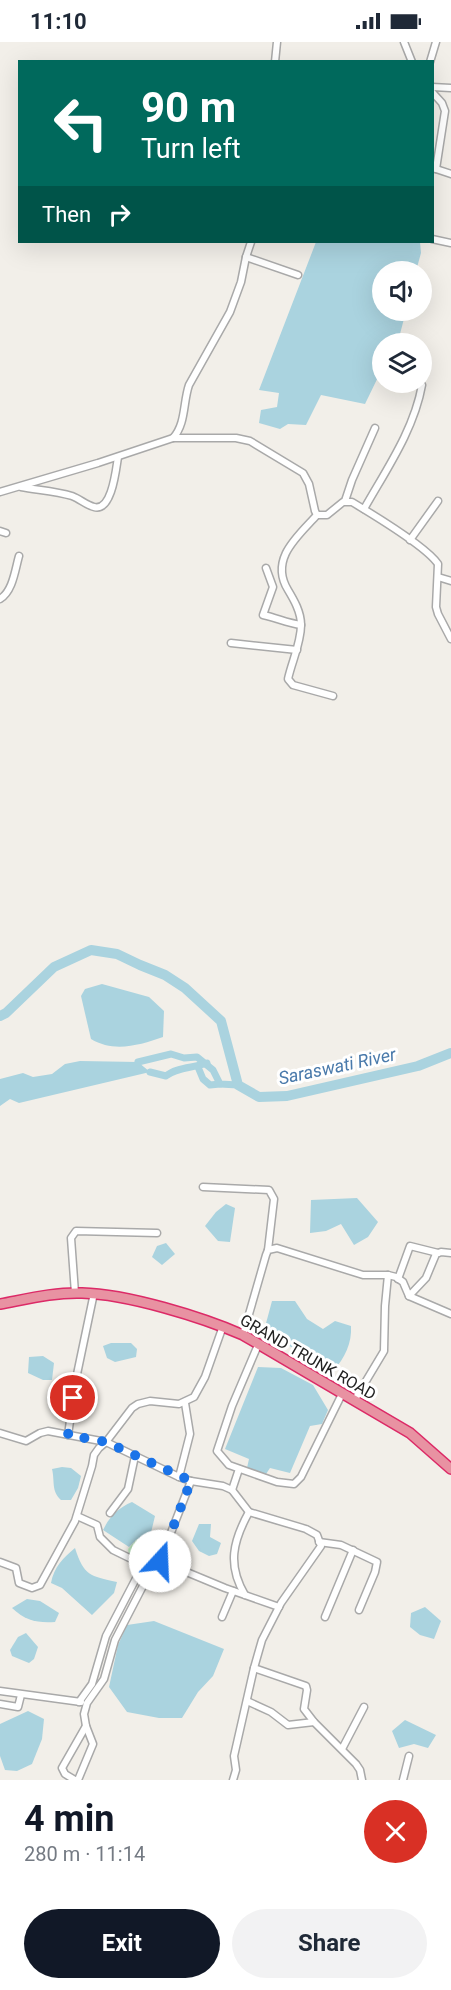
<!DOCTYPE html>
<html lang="en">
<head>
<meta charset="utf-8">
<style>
  :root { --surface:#fff; --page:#f2f2f3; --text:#1f2937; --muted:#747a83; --accent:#111827 }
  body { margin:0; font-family:Roboto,sans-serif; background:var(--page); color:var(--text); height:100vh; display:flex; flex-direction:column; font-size:22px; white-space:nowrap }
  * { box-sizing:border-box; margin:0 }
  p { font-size:20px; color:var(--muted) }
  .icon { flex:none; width:33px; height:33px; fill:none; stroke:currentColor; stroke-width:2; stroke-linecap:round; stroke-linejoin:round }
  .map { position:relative; height:1738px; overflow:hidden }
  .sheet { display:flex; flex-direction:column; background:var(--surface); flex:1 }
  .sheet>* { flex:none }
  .guide { position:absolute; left:18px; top:18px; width:416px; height:183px; border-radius:0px; box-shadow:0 6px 24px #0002; background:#00695c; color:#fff; overflow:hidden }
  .controls { position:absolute; left:372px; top:219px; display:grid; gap:12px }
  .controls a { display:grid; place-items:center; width:60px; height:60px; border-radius:50%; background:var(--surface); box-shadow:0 6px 24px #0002; font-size:30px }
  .pin { position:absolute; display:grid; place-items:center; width:51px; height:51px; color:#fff; margin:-26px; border:3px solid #fff; border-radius:50%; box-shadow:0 2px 6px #0007 }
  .me { position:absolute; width:66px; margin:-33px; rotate:20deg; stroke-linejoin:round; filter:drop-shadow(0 0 4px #0008) }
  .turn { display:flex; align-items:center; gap:21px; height:126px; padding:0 24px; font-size:27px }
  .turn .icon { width:78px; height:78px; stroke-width:2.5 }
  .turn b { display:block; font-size:42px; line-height:51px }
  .then { display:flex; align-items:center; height:57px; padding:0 24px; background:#0003; gap:12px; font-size:22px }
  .round { display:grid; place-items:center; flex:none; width:63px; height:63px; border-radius:32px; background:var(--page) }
  .head { display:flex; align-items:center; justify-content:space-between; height:102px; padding:0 24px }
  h1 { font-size:36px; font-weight:700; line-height:45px; color:var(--accent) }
  .button { display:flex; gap:12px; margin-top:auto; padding:12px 24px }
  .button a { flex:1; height:69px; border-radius:36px; background:var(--accent); color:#fff; font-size:24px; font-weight:700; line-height:69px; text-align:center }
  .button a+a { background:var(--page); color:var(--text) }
  .status { display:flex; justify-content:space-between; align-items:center; height:42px; padding:0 30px; background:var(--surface); direction:ltr }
  .status svg { height:16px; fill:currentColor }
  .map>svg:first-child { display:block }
</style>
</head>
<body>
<div class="status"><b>11:10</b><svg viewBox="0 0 49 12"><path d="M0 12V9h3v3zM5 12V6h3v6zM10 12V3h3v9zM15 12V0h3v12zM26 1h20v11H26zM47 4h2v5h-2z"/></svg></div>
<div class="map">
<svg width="451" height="1738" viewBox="0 0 451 1738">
  <rect width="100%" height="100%" fill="#f2efe9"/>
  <path fill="#c8facc" d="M137 1497 148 1503 149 1509 159 1531 140 1534 132 1526 128 1507Z"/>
  <g fill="#aad3df">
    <path d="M316 200H420L421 211 416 229 382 230V268L406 269 400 292 395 301 382 302V327L365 362 321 353 306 383 288 382 280 387 259 381 261 368 277 365 279 351 259 348Z"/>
    <path d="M102 942 149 955 164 969 163 995C140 1003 114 1011 91 997L81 954 85 947Z"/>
    <path d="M80 1019 138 1020 150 1030 19 1061 10 1057 0 1064V1037L23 1031 33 1035 52 1032 65 1022Z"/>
    <path d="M357 1156 378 1180 368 1195 354 1203 341 1182 326 1189 310 1191 311 1158Z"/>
    <path d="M226 1162 235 1166 230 1200 218 1199 205 1184 216 1170Z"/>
    <path d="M166 1201 175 1212 162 1223 152 1215 157 1204Z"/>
    <path d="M272 1259H295L307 1277 323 1287 335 1279 351 1284C352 1301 345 1316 333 1329L319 1321 314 1311C295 1308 276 1301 265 1285Z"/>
    <path d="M111 1301H131L137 1307 136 1315 115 1320 107 1316 103 1304Z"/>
    <path d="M43 1314 54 1321 52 1338H43L28 1331 29 1315Z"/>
    <path d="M258 1325 281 1326 313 1343 328 1368 322 1382 310 1384 290 1431 270 1426 266 1432 247 1426 249 1417 225 1407Z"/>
    <path d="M62 1425 71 1426 81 1434 78 1446 71 1458H61C51 1449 55 1439 52 1427Z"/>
    <path d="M132 1460 155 1474 148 1503 137 1497 129 1505 103 1488C110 1474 118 1466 132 1460Z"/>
    <path d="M199 1482H211L210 1495 221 1501 217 1512 209 1514 199 1509 192 1499Z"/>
    <path d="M75 1506C84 1534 90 1534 117 1540L114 1551 92 1573 62 1546 51 1541C54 1525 63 1516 75 1506Z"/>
    <path d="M27 1557 40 1559 59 1571 55 1580C37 1581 26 1579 12 1566Z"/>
    <path d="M425 1565 441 1579 434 1597 420 1593 410 1585 411 1571Z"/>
    <path d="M154 1579 224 1607 213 1634 198 1650 182 1676H159L127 1670 109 1645 118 1603 127 1583Z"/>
    <path d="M26 1591 38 1605 34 1617 29 1621 12 1614 10 1608 18 1595Z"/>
    <path d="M28 1669 44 1677 42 1697 32 1722 17 1729 5 1728 0 1714V1682Z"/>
    <path d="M405 1678 436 1693 428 1706 414 1702 399 1706 392 1689Z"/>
  </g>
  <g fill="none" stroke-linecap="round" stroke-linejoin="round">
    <g stroke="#aad3df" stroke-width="7">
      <path d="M138 1020 171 1012 184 1016 197 1015 213 1028 220 1042 238 1043"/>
      <path d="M198 1025 203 1037 210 1043 220 1042"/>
      <path d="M150 1030 166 1034C176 1025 194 1026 207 1021"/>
    </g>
    <path stroke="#aad3df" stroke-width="10" d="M0 974 6 971 54 925 91 908 117 912 140 923 165 933 185 946 221 979 238 1043 259 1055 287 1054 418 1024 451 1011"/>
    <defs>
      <g id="minor">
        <path d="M404 0 412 20"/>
        <path d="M275 20 277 0"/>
        <path d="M430 20 436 0"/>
        <path d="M432 45 451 46"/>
        <path d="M432 50 442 61 445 69 436 127"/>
        <path d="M433 126 451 132"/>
        <path d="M432 197 451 201"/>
        <path d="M246 215 298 233"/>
        <path d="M173 396H236L250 399 303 431 309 442 315 469 317 473H327L343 460H352C372 472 426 504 438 522L436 565 438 572 451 597"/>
        <path d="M21 445C37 448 56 449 72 454 80 457 86 463 94 465 112 470 116 427 118 415"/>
        <path d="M0 450 98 421 173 396C186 382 183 360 189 343L230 270 241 240 246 215 251 200"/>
        <path d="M345 459 352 438 375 386"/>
        <path d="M364 467C386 428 414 388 422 343"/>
        <path d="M317 473C298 494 269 517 288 548 294 558 301 570 301 583 301 601 292 619 288 637L293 643 333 654"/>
        <path d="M0 489 6 491"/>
        <path d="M410 498 438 459"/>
        <path d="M266 526 273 545 263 573C277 576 287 581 301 583"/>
        <path d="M438 535 451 539"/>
        <path d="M0 557C13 549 15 528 19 514"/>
        <path d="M231 601 297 608"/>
        <path d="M203 1145 269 1148 274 1157 268 1208"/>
        <path d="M398 1237 410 1204 438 1211"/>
        <path d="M75 1251 71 1196 76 1189 157 1191"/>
        <path d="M409 1254 426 1236 436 1212 441 1210 451 1211"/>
        <path d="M243 1293 266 1213 268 1208 277 1206 363 1233H388L396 1235 403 1240 409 1254 451 1272"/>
        <path d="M258 1303 232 1364 217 1409 229 1423 277 1440 294 1442 301 1435 342 1352"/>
        <path d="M354 1359 384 1309 385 1264 388 1233"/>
        <path d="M0 1391 26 1399 40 1391 48 1389 106 1400 179 1435 191 1439 223 1444 232 1448 249 1470 306 1487 317 1493 321 1504 281 1561 262 1598 254 1626 306 1644 307 1648 304 1667 314 1680 356 1722 360 1728 362 1738"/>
        <path d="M68 1393 76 1337 94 1251"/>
        <path d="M179 1435 190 1392 185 1361"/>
        <path d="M232 1448 239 1427"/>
        <path d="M110 1471 128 1447 135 1414"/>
        <path d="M77 1474 97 1483 100 1495 113 1508 154 1528"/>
        <path d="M319 1500 341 1503 377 1520 375 1530 359 1568"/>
        <path d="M160 1519 225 1546 279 1565"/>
        <path d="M0 1520 16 1526 19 1541 32 1546 40 1543 75 1479 92 1424 94 1413 99 1406 106 1400 132 1366 138 1362 150 1359 179 1362 194 1355 205 1335 223 1284"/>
        <path d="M245 1553C227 1523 233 1499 249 1470"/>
        <path d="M222 1575 233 1549"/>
        <path d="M325 1575 353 1508"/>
        <path d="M0 1649 81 1660"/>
        <path d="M247 1659 271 1670 288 1683 314 1680"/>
        <path d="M79 1660 92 1642 106 1594 143 1523"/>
        <path d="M0 1662 18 1665 21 1653"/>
        <path d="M342 1707 364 1665"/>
        <path d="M75 1738 65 1732 62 1726 86 1684"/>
        <path d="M78 1738 93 1702 86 1684 84 1672 87 1661 104 1637 115 1598 145 1540 160 1519 191 1439"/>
        <path d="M233 1738 236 1728 234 1714 254 1626"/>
        <path d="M403 1738 409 1714"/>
      </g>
      <path id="highway" d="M0 1262C27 1257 55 1250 82 1251 127 1252 202 1275 243 1293L410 1391 451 1427"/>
    </defs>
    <use href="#minor" stroke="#a9a9a9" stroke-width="9"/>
    <use href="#highway" stroke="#dc2a67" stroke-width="12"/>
    <use href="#minor" stroke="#fff" stroke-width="6"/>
    <use href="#highway" stroke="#e892a2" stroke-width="9"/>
  </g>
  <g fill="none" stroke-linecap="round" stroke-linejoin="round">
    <path stroke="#1a73e8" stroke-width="10" stroke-dasharray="0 18" d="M73 1356 68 1393 106 1400 191 1439 160 1519"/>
  </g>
  <g text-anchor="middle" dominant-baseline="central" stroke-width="6" stroke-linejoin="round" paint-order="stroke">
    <g font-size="16" fill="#222" stroke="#fff">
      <text transform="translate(308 1315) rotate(30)">GRAND TRUNK ROAD</text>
    </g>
    <g font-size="18" font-style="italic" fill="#4a7aab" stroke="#fff">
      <text transform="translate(337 1024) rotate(-12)">Saraswati River</text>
    </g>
  </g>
</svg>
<div class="controls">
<a><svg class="icon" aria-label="sound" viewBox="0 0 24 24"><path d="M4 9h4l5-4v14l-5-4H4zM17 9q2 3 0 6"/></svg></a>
<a><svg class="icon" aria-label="layers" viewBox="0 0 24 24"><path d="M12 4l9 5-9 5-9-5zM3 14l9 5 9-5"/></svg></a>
</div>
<div class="pin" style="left:73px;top:1356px;background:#d93025"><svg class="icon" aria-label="arrive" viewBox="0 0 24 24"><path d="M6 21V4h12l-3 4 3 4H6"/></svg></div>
<svg class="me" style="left:160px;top:1519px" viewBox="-20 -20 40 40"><circle r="19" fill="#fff"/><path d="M0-13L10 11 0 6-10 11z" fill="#1a73e8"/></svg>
<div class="guide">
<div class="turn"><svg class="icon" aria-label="left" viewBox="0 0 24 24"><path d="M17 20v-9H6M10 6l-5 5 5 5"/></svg><div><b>90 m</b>Turn left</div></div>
<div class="then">Then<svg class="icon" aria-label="right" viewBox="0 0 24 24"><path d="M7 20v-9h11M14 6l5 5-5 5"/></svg></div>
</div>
</div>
<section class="sheet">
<div class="head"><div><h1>4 min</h1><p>280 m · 11:14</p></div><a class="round" style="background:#d93025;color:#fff"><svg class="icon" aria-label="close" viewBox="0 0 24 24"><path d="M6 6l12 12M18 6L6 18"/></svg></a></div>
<div class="button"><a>Exit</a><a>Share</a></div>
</section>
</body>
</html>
